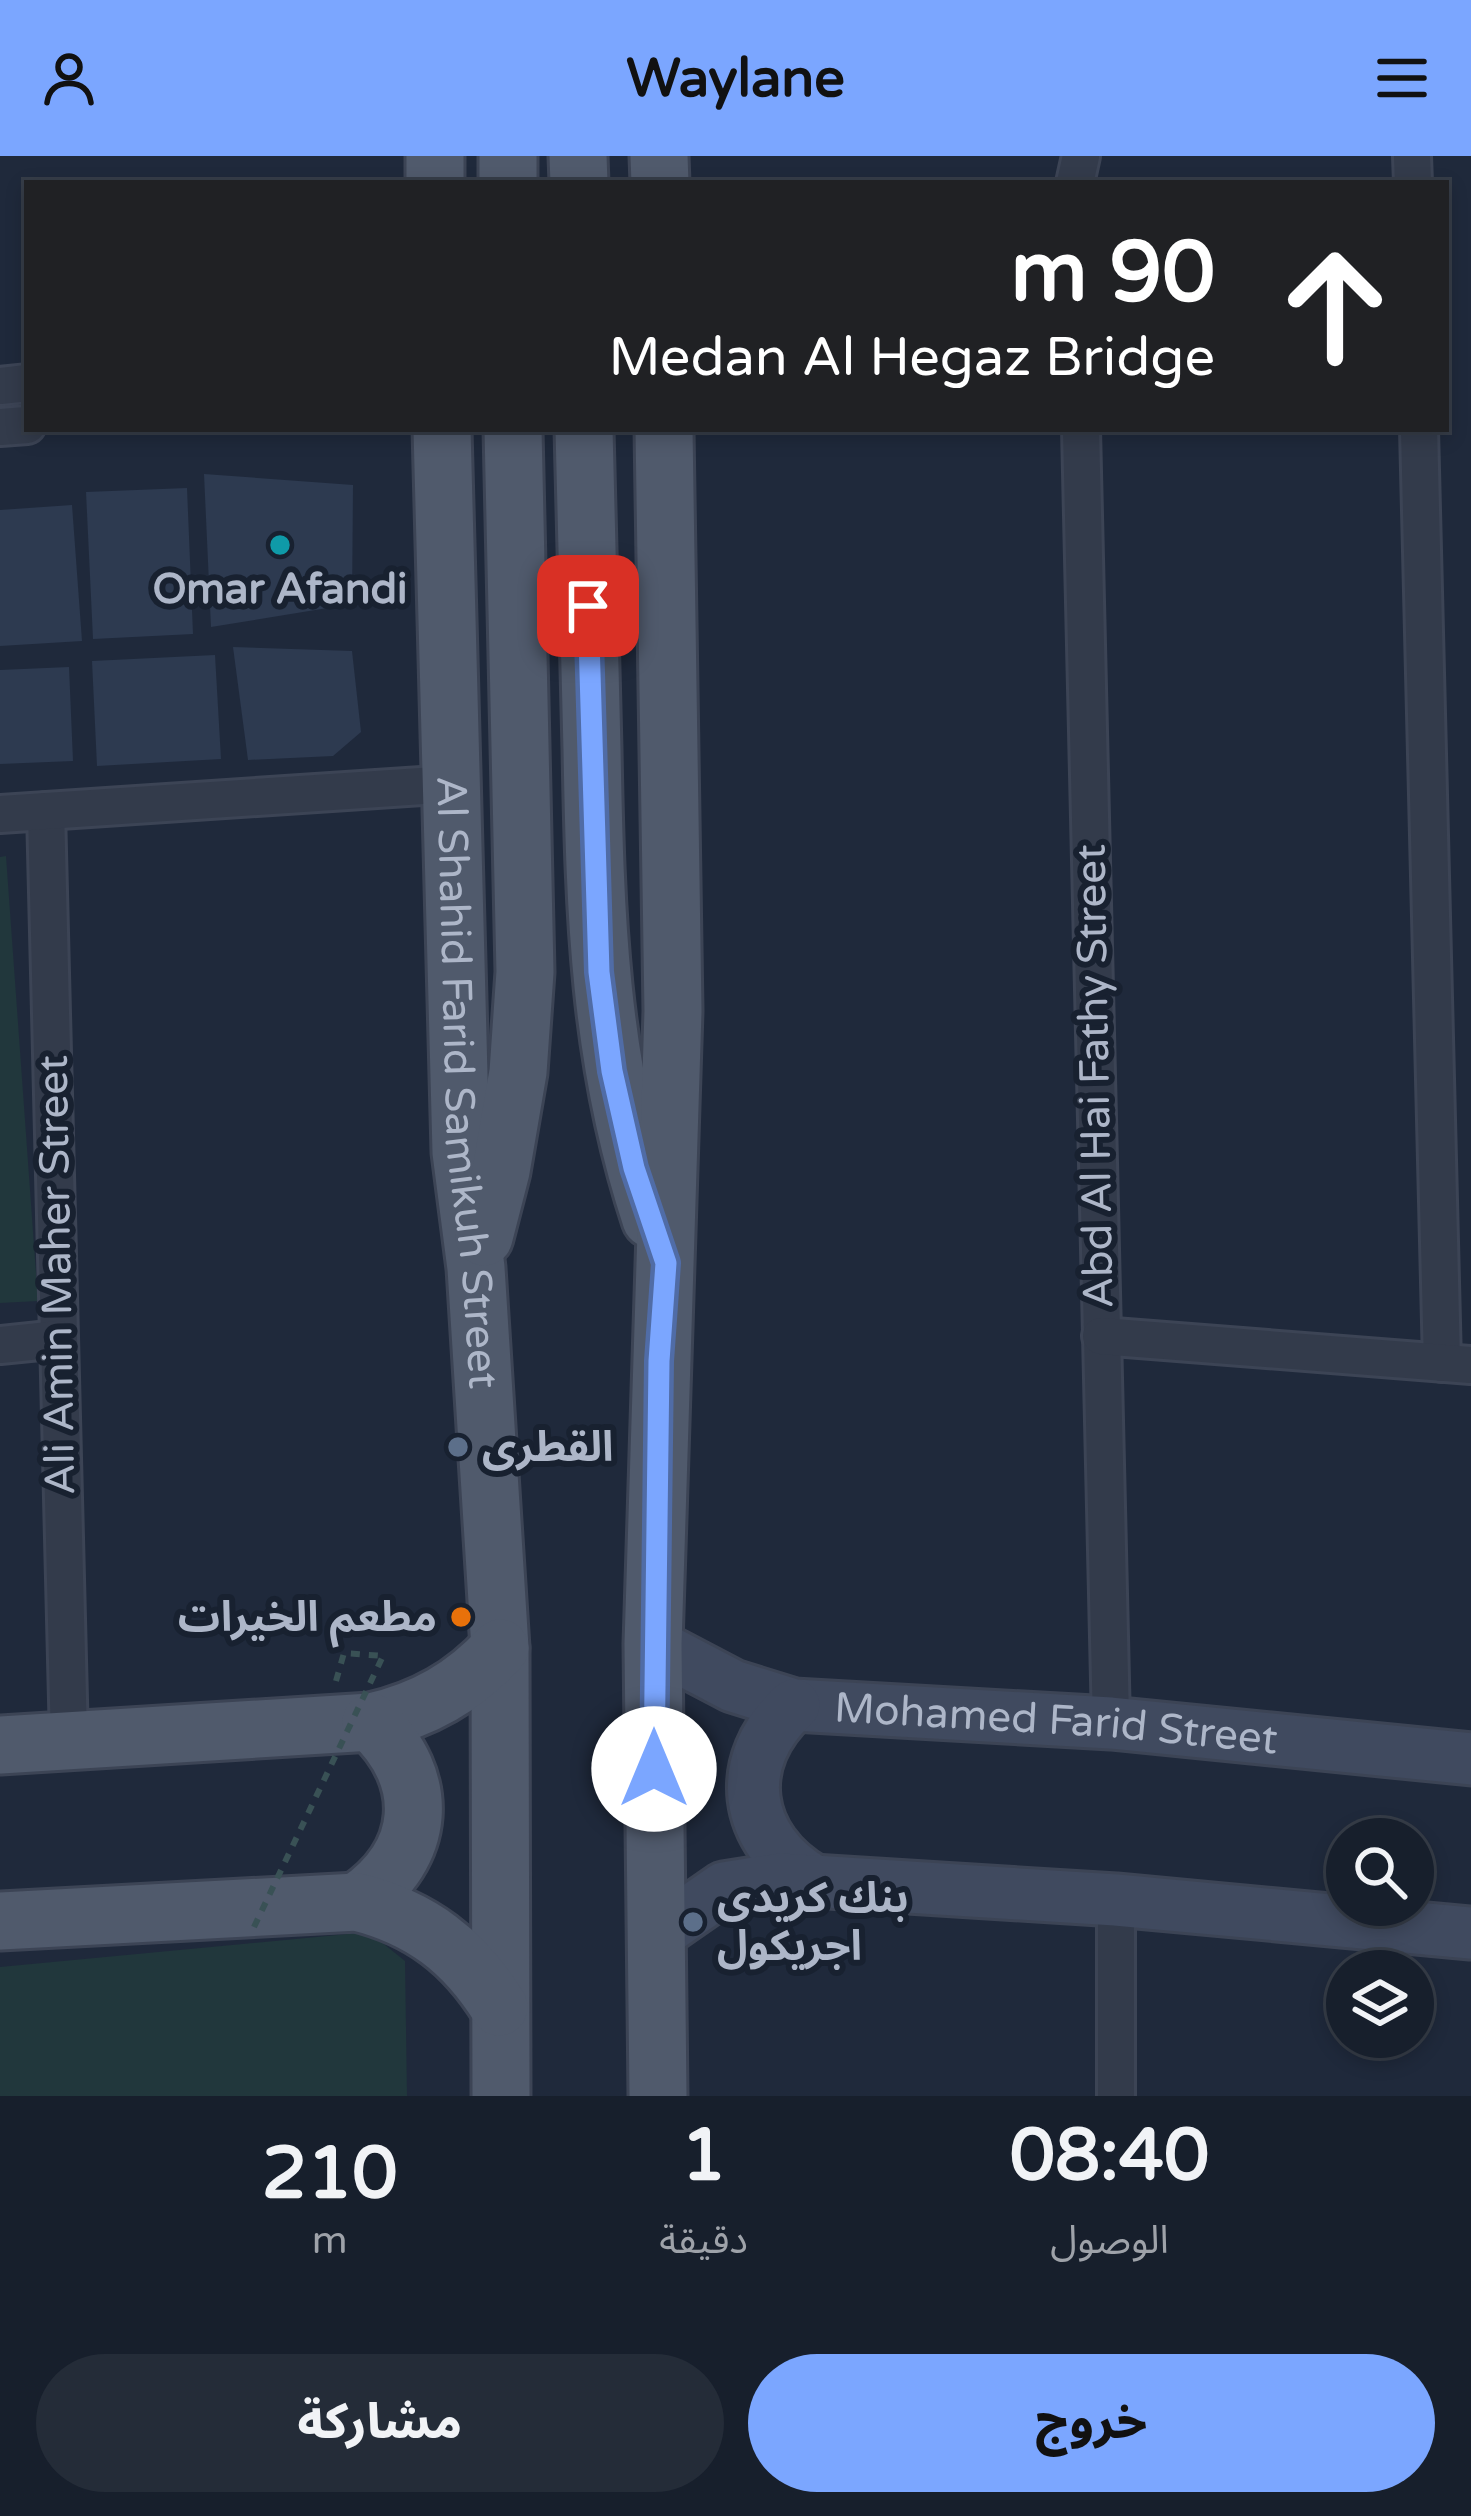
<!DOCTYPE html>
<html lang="ar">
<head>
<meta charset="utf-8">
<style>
  :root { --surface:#171f2c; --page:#242c38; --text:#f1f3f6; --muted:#9ea2a9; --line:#363d48; --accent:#7ba6ff }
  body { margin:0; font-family:"Varela Round","Noto Sans Arabic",sans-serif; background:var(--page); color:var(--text); direction:rtl; height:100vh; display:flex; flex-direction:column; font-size:45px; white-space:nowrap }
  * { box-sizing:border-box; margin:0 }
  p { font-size:39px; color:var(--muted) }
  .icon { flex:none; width:66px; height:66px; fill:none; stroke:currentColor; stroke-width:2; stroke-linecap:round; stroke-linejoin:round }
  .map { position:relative; height:1940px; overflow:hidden; direction:ltr }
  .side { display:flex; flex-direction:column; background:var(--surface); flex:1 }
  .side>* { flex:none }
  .top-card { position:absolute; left:24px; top:24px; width:1425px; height:252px; border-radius:0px; box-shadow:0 6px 18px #0003,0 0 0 3px var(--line); direction:rtl; background:#202124; color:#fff; overflow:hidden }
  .buttons { position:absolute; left:1326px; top:1662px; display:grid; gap:24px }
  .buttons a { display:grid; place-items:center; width:108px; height:108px; border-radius:50%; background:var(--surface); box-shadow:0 6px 18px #0003,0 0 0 3px var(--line); font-size:60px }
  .pin { position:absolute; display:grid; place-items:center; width:102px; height:102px; color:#fff; margin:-51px; border-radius:24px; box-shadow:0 6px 18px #0006 }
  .me { position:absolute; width:132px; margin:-66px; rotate:0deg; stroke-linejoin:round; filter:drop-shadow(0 0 9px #0008) }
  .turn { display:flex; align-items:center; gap:42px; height:252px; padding:0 36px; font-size:54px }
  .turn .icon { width:156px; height:156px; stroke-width:2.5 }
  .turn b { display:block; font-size:84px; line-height:102px }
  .eta { display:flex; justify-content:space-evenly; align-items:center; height:204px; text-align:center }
  .eta b { font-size:72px; font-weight:800; line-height:84px }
  .action { display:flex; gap:24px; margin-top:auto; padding:24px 36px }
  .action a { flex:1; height:138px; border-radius:72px; background:var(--accent); color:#111; font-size:48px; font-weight:800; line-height:138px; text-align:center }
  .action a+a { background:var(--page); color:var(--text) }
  header { display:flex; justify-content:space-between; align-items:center; height:156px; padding:0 36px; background:var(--accent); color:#111; font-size:54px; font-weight:800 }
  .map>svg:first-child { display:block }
</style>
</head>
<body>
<header><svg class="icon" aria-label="menu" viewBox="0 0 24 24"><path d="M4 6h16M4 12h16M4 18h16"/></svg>Waylane<svg class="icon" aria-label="person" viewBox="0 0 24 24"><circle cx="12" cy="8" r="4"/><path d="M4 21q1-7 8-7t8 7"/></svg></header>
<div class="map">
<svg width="1471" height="1940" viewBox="0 0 1471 1940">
  <rect width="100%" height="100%" fill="#1f293b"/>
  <g fill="#21373c">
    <path d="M6 700 38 1145 0 1147V701Z"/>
    <path d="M369 1776 405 1805 407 1940H0V1811Z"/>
  </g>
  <g fill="#2d3a50">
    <path d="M204 318 353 329 352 448 211 471Z"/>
    <path d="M187 332 193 478 93 483 86 336Z"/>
    <path d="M72 349 82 485 0 490V354Z"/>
    <path d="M233 491 352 495 361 576 333 600 248 604Z"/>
    <path d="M215 499 221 603 97 610 92 505Z"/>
    <path d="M69 511 73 605 0 608V514Z"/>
  </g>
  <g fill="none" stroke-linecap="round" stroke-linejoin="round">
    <defs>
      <g id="street">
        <path d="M1412 0 1413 27"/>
        <path d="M1075 27 1081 0"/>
        <path d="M0 230 27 227"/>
        <path d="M0 271 27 269"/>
        <path d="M1081 273 1111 1567"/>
        <path d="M1419 273 1442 1207"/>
        <path d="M46 655 69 1584"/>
        <path d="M0 658 452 628"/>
        <path d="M1101 1180 1471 1209"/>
        <path d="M0 1189 59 1183"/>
        <path d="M1116 1744V1940"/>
      </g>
      <g id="secondary">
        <path id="s1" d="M653 1488 733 1530 794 1549 1111 1567 1471 1603"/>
        <path d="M794 1549C732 1605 743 1684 814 1725"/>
        <path d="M655 1780 724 1732 781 1723 1116 1744 1471 1777"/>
      </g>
      <g id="primary">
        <path d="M435 0V27"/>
        <path d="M508 0V27"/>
        <path d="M578 0 579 27"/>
        <path d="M659 0 660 27"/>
        <path id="s2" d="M442 273 461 996 476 1112 500 1492 501 1940"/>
        <path d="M584 273C587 380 589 487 592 593 595 758 599 905 651 1063"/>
        <path d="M484 1081 501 1015 518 916 525 816 513 273"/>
        <path d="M0 1589 371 1566C424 1554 464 1531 500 1492"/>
        <path d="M357 1746C427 1699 432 1623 371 1566"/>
        <path d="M0 1765 357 1746C421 1762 464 1795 499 1851"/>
        <path d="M658 1940 653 1488 673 855 664 273"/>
      </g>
    </defs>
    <use href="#street" stroke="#3c4455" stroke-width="42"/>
    <use href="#secondary" stroke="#3c4455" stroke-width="57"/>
    <use href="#primary" stroke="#3c4455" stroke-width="63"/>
    <path stroke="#395155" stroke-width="6" stroke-dasharray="9 9" stroke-linecap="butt" d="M336 1525 344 1497 383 1500"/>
    <use href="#street" stroke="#333b4b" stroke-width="36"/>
    <use href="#secondary" stroke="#404a5f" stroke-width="51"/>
    <use href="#primary" stroke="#505a6c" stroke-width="57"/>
    <path stroke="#395155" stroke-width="6" stroke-dasharray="9 9" stroke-linecap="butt" d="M254 1771 383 1500"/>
  </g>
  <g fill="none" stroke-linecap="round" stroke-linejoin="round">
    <defs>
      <path id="route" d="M588 450 599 816 612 915 634 1012 666 1107 659 1205 654 1613"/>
    </defs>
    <use href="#route" stroke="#506ca6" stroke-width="30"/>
    <use href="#route" stroke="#7ba6ff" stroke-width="21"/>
  </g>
  <circle fill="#0f9aa8" stroke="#182130" stroke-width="4.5" cx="280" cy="389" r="12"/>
  <g fill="#5c6f8a" stroke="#182130" stroke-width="4.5">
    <circle cx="458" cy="1291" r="12"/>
    <circle cx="693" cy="1766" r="12"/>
  </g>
  <circle fill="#e8710a" stroke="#182130" stroke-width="4.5" cx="461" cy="1461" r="12"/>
  <g text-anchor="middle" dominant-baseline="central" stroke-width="12" stroke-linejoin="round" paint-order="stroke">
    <g font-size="42" font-weight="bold" fill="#adb6c8" stroke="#182130" text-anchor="start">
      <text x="280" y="433" text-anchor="middle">Omar Afandi</text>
      <text x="482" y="1291">القطرى</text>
      <text x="437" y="1461" text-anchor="end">مطعم الخيرات</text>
      <text x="717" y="1742">بنك كريدى<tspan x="717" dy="48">اجريكول</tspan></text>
    </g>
    <g font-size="42" fill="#adb6c8" stroke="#182130">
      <text transform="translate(1095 920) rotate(-91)">Abd Al Hai Fathy Street</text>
      <text stroke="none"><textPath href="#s2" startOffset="654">Al Shahid Farid Samikuh Street</textPath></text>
      <text transform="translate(57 1119) rotate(-91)">Ali Amin Maher Street</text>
      <text stroke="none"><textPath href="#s1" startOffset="417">Mohamed Farid Street</textPath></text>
    </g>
  </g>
</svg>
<div class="buttons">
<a><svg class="icon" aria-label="search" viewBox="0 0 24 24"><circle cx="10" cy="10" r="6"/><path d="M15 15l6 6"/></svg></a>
<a><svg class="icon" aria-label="layers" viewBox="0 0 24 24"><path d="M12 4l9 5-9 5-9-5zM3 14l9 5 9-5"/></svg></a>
</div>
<div class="pin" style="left:588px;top:450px;background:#d93025"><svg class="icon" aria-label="arrive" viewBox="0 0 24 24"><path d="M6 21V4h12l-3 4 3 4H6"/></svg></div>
<svg class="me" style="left:654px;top:1613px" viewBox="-20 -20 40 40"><circle r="19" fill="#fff"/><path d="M0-13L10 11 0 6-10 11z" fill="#7ba6ff"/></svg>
<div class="top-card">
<div class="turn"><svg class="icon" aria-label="ahead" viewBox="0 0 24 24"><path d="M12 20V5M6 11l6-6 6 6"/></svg><div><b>90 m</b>Medan Al Hegaz Bridge</div></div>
</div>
</div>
<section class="side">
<div class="eta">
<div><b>08:40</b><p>الوصول</p></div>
<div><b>1</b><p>دقيقة</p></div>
<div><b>210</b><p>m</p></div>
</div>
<div class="action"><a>خروج</a><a>مشاركة</a></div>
</section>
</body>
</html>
